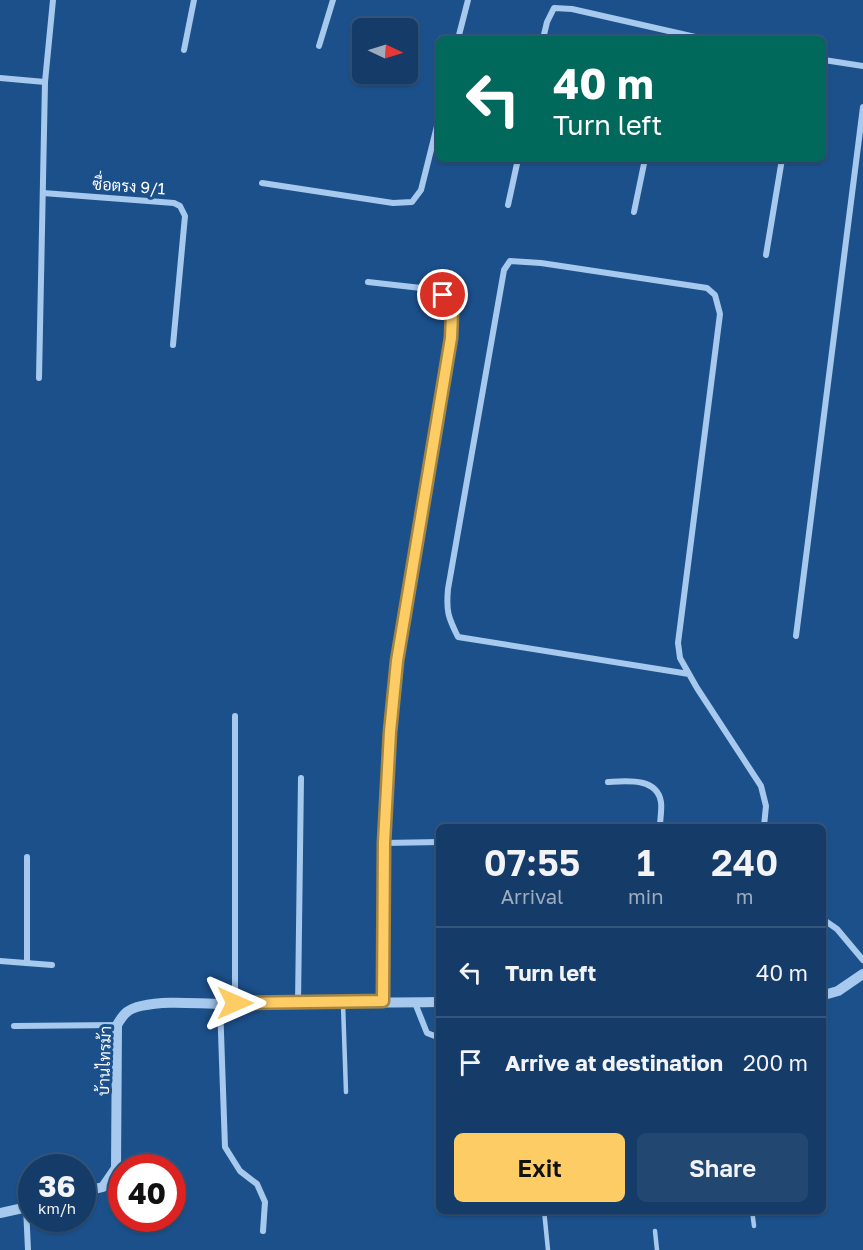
<!DOCTYPE html>
<html lang="en">
<head>
<meta charset="utf-8">
<style>
  :root { --surface:#153c68; --page:#224771; --text:#f1f3f6; --muted:#9dadc0; --line:#34567c; --accent:#fdcc65 }
  body { margin:0; font-family:"Golos Text",Sarabun,sans-serif; background:var(--page); color:var(--text); height:100vh; display:flex; flex-direction:column; font-size:22px; white-space:nowrap }
  * { box-sizing:border-box; margin:0 }
  p { font-size:20px; color:var(--muted) }
  .icon { flex:none; width:33px; height:33px; fill:none; stroke:currentColor; stroke-width:2; stroke-linecap:round; stroke-linejoin:round }
  .map { position:relative; flex:1; overflow:hidden }
  .details { position:absolute; left:436px; top:824px; width:390px; height:390px; display:flex; flex-direction:column; background:var(--surface); border-radius:9px; box-shadow:0 2px 4px #0004,0 0 0 2px var(--line) }
  .details>* { flex:none }
  .guide { position:absolute; left:436px; top:36px; width:390px; height:126px; border-radius:9px; box-shadow:0 2px 4px #0004,0 0 0 2px var(--line); background:#00695c; color:#fff; overflow:hidden }
  .needle { width:39px; rotate:94deg }
  .controls { position:absolute; left:352px; top:18px; display:grid; gap:12px }
  .controls a { display:grid; place-items:center; width:66px; height:66px; border-radius:9px; background:var(--surface); box-shadow:0 2px 4px #0004,0 0 0 2px var(--line); font-size:30px }
  .speed { position:absolute; left:18px; top:1154px; display:flex; gap:12px; font-size:30px; font-weight:700; text-align:center }
  .speed>* { display:grid; place-content:center; width:78px; height:78px; border-radius:50%; background:var(--surface); box-shadow:0 2px 4px #0004,0 0 0 2px var(--line); line-height:1 }
  .speed small { font-size:15px; font-weight:400 }
  .speed .limit { border:9px solid #d22; background:#fff; color:#111 }
  .pin { position:absolute; display:grid; place-items:center; width:51px; height:51px; color:#fff; margin:-26px; border:3px solid #fff; border-radius:50%; box-shadow:0 2px 6px #0007 }
  .me { position:absolute; width:66px; margin:-33px; rotate:90deg; stroke-linejoin:round; filter:drop-shadow(0 0 4px #0008) }
  .turn { display:flex; align-items:center; gap:21px; height:126px; padding:0 18px; font-size:27px }
  .turn .icon { width:78px; height:78px; stroke-width:2.5 }
  .turn b { display:block; font-size:42px; line-height:51px }
  .eta { display:flex; justify-content:space-evenly; align-items:center; height:102px; text-align:center }
  .eta b { font-size:36px; font-weight:600; line-height:42px }
  .action { display:flex; gap:12px; margin-top:auto; padding:12px 18px }
  .action a { flex:1; height:69px; border-radius:9px; background:var(--accent); color:#111; font-size:24px; font-weight:600; line-height:69px; text-align:center }
  .action a+a { background:var(--page); color:var(--text) }
  ul { padding:0; list-style:none }
  li { display:flex; align-items:center; gap:18px; height:90px; padding:0 18px; border-top:2px solid var(--line) }
  li div { flex:1 }
  li b { display:block; font-size:22px }
  li em { font-style:normal }
  .map>svg:first-child { display:block }
</style>
</head>
<body>
<div class="map">
<svg width="863" height="1250" viewBox="0 0 863 1250">
  <rect width="100%" height="100%" fill="#1c508b"/>
  <g fill="none" stroke-linecap="round" stroke-linejoin="round">
    <g stroke="#a7c9ed" stroke-width="4.5">
      <path d="M343 1004 346 1092"/>
      <path d="M544 1210 548 1250"/>
      <path d="M752 1210 754 1226"/>
      <path d="M655 1231 657 1250"/>
    </g>
    <g stroke="#a7c9ed" stroke-width="6">
      <path d="M458 39 468 0"/>
      <path d="M543 39 547 22 554 8 572 9 704 39"/>
      <path d="M319 46 333 0"/>
      <path d="M184 50 194 0"/>
      <path d="M824 60 863 66"/>
      <path d="M0 78 45 82"/>
      <path d="M262 183 393 203 412 202 421 190 440 114"/>
      <path d="M43 193 174 203 180 206 185 216 173 345"/>
      <path d="M508 205 518 159"/>
      <path d="M634 212 645 159"/>
      <path d="M766 255 782 159"/>
      <path d="M368 282 430 289 450 301 452 313 451 338 397 661 390 732 384 843 383 1001"/>
      <path d="M39 378 45 82 53 0"/>
      <path d="M796 636 863 107"/>
      <path d="M689 674 458 637C448 617 446 611 448 589L504 270 510 261 541 263 707 288 715 295 720 314 678 643 680 658 697 688 761 786 766 806 764 826"/>
      <path d="M608 782C626 781 657 777 661 802 662 810 660 819 660 826"/>
      <path d="M384 843 440 842"/>
      <path d="M27 857V963"/>
      <path d="M824 920 837 929 863 960"/>
      <path d="M0 961 52 965"/>
      <path d="M235 1003V716"/>
      <path d="M298 1003 301 778"/>
      <path d="M415 1003 427 1033 440 1038"/>
      <path d="M220 1004 225 1147 240 1171 257 1184 265 1202 263 1231"/>
      <path d="M14 1026 117 1025"/>
      <path d="M26 1207 28 1250"/>
    </g>
    <g stroke="#a7c9ed" stroke-width="10">
      <path d="M824 995 838 991 863 974"/>
      <path d="M82 1192 103 1187 116 1168 117 1025C124 1013 128 1009 141 1006 168 1000 196 1004 224 1004 296 1002 368 1003 440 1002"/>
      <path d="M0 1213 32 1206"/>
    </g>
  </g>
  <g fill="none" stroke-linecap="round" stroke-linejoin="round">
    <defs>
      <path id="route" d="M235 1003 383 1001 384 843 390 732 397 661 451 338 452 313 450 301 443 295"/>
    </defs>
    <use href="#route" stroke="#a48542" stroke-width="15"/>
    <use href="#route" stroke="#fdcc65" stroke-width="10"/>
  </g>
  <g text-anchor="middle" dominant-baseline="central" stroke-width="6" stroke-linejoin="round" paint-order="stroke">
    <g font-size="16" fill="#fff" stroke="#1c508b">
      <text transform="translate(129 186) rotate(4)">ซื่อตรง 9/1</text>
      <text transform="translate(104 1061) rotate(-88)">บ้านไทรม้า</text>
    </g>
  </g>
</svg>
<div class="controls">
<a><svg class="needle" viewBox="-14 -14 28 28"><path d="M0-13l5 13h-10z" fill="#e53935"/><path d="M0 13l5-13h-10z" fill="#9dadc0"/></svg></a>
</div>
<div class="speed"><div>36<small>km/h</small></div><div class="limit">40</div></div>
<div class="pin" style="left:443px;top:295px;background:#d93025"><svg class="icon" aria-label="arrive" viewBox="0 0 24 24"><path d="M6 21V4h12l-3 4 3 4H6"/></svg></div>
<svg class="me" style="left:235px;top:1003px" viewBox="-20 -20 40 40"><path d="M0-17L14 15 0 8-14 15z" fill="#fdcc65" stroke="#fff" stroke-width="4"/></svg>
<div class="guide">
<div class="turn"><svg class="icon" aria-label="left" viewBox="0 0 24 24"><path d="M17 20v-9H6M10 6l-5 5 5 5"/></svg><div><b>40 m</b>Turn left</div></div>
</div>
<section class="details">
<div class="eta">
<div><b>07:55</b><p>Arrival</p></div>
<div><b>1</b><p>min</p></div>
<div><b>240</b><p>m</p></div>
</div>
<ul>
<li><svg class="icon" aria-label="left" viewBox="0 0 24 24"><path d="M17 20v-9H6M10 6l-5 5 5 5"/></svg><div><b>Turn left</b></div><em>40 m</em></li>
<li><svg class="icon" aria-label="arrive" viewBox="0 0 24 24"><path d="M6 21V4h12l-3 4 3 4H6"/></svg><div><b>Arrive at destination</b></div><em>200 m</em></li>
</ul>
<div class="action"><a>Exit</a><a>Share</a></div>
</section>
</div>
</body>
</html>
